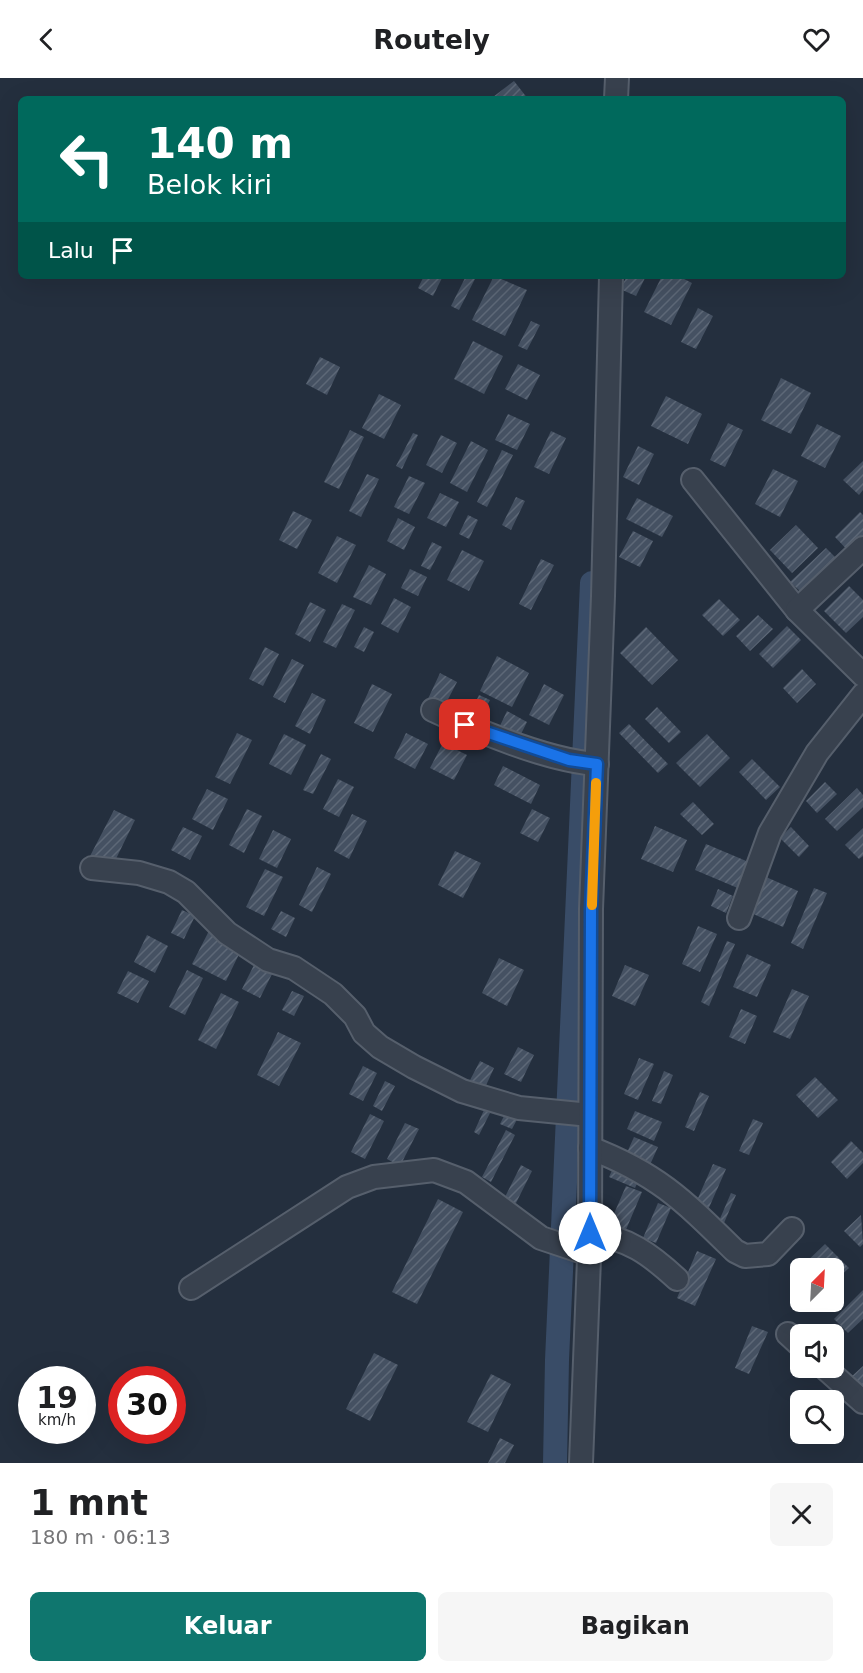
<!DOCTYPE html>
<html lang="id">
<head>
<meta charset="utf-8">
<style>
  :root { --surface:#fff; --page:#f6f6f6; --text:#202124; --muted:#757577; --accent:#0f766e }
  body { margin:0; font-family:"DejaVu Sans",sans-serif; background:var(--page); color:var(--text); height:100vh; display:flex; flex-direction:column; font-size:22px; white-space:nowrap }
  * { box-sizing:border-box; margin:0 }
  p { font-size:20px; color:var(--muted) }
  .icon { flex:none; width:33px; height:33px; fill:none; stroke:currentColor; stroke-width:2; stroke-linecap:round; stroke-linejoin:round }
  .map { position:relative; height:1385px; overflow:hidden }
  .panel { display:flex; flex-direction:column; background:var(--surface); flex:1 }
  .panel>* { flex:none }
  .banner { position:absolute; left:18px; top:18px; width:828px; height:183px; border-radius:9px; box-shadow:0 6px 24px #0002; background:#00695c; color:#fff; overflow:hidden }
  .needle { width:39px; rotate:24deg }
  .controls { position:absolute; left:790px; top:1180px; display:grid; gap:12px }
  .controls a { display:grid; place-items:center; width:54px; height:54px; border-radius:9px; background:var(--surface); box-shadow:0 6px 24px #0002; font-size:30px }
  .speed { position:absolute; left:18px; top:1288px; display:flex; gap:12px; font-size:30px; font-weight:700; text-align:center }
  .speed>* { display:grid; place-content:center; width:78px; height:78px; border-radius:50%; background:var(--surface); box-shadow:0 6px 24px #0002; line-height:1 }
  .speed small { font-size:15px; font-weight:400 }
  .speed .limit { border:9px solid #d22; background:#fff; color:#111 }
  .pin { position:absolute; display:grid; place-items:center; width:51px; height:51px; color:#fff; margin:-26px; border-radius:12px; box-shadow:0 3px 9px #0006 }
  .me { position:absolute; width:66px; margin:-33px; rotate:0deg; stroke-linejoin:round; filter:drop-shadow(0 0 4px #0008) }
  .turn { display:flex; align-items:center; gap:21px; height:126px; padding:0 30px; font-size:27px }
  .turn .icon { width:78px; height:78px; stroke-width:2.5 }
  .turn b { display:block; font-size:42px; line-height:51px }
  .then { display:flex; align-items:center; height:57px; padding:0 30px; background:#0003; gap:12px; font-size:22px }
  .round { display:grid; place-items:center; flex:none; width:63px; height:63px; border-radius:9px; background:var(--page) }
  .overview { display:flex; align-items:center; justify-content:space-between; height:102px; padding:0 30px }
  h1 { font-size:36px; font-weight:700; line-height:45px }
  .primary-button { display:flex; gap:12px; margin-top:auto; padding:12px 30px }
  .primary-button a { flex:1; height:69px; border-radius:9px; background:var(--accent); color:#fff; font-size:24px; font-weight:700; line-height:69px; text-align:center }
  .primary-button a+a { background:var(--page); color:var(--text) }
  header { display:flex; justify-content:space-between; align-items:center; height:78px; padding:0 30px; background:var(--surface); font-size:27px; font-weight:700 }
  .map>svg:first-child { display:block }
</style>
</head>
<body>
<header><svg class="icon" aria-label="back" viewBox="0 0 24 24"><path d="M15 5l-7 7 7 7"/></svg>Routely<svg class="icon" aria-label="heart" viewBox="0 0 24 24"><path d="M12 20l-8-8c-3-5 5-10 8-4 3-6 11-1 8 4z"/></svg></header>
<div class="map">
<svg width="863" height="1385" viewBox="0 0 863 1385">
  <defs>
    <pattern id="building-hatch" width="6" height="6" patternUnits="userSpaceOnUse" patternTransform="scale(1.5)"><rect width="6" height="6" fill="#455162"/><path d="M-1 1l2-2M0 6l6-6M5 7l2-2" fill="none" stroke="#5d6877"/></pattern>
  </defs>
  <rect width="100%" height="100%" fill="#242f3e"/>
  <g fill="none" stroke-linecap="round" stroke-linejoin="round">
    <path stroke="#394c67" stroke-width="24" d="M555 1385 557 1282 592 505"/>
  </g>
  <g fill="url(#building-hatch)">
    <path d="M514 3 528 21H495L493 19Z"/>
    <path d="M424 198H443L433 218 418 210Z"/>
    <path d="M466 198 476 199 459 232 451 228Z"/>
    <path d="M494 198 527 212 505 258 472 242Z"/>
    <path d="M627 198H646L636 218 620 211Z"/>
    <path d="M662 198H678L692 205 671 247 644 234Z"/>
    <path d="M698 230 713 238 696 271 681 264Z"/>
    <path d="M531 243 540 247 527 272 518 268Z"/>
    <path d="M473 263 503 278 484 316 454 301Z"/>
    <path d="M320 279 340 289 327 317 306 306Z"/>
    <path d="M518 286 540 297 527 322 505 311Z"/>
    <path d="M781 300 811 315 791 356 761 342Z"/>
    <path d="M379 316 401 327 384 361 362 350Z"/>
    <path d="M666 318 702 336 688 366 651 348Z"/>
    <path d="M508 336 530 346 517 372 495 362Z"/>
    <path d="M728 345 743 352 725 389 710 382Z"/>
    <path d="M817 346 841 358 825 390 801 378Z"/>
    <path d="M350 352 364 359 339 411 324 404Z"/>
    <path d="M551 353 566 360 549 396 534 389Z"/>
    <path d="M413 355 418 357 402 391 396 388Z"/>
    <path d="M441 357 457 365 442 395 426 387Z"/>
    <path d="M471 363 488 372 467 414 450 405Z"/>
    <path d="M638 368 654 376 639 407 623 399Z"/>
    <path d="M502 372 513 377 487 429 477 424Z"/>
    <path d="M863 383V412L859 417 843 402Z"/>
    <path d="M773 391 798 403 780 439 755 426Z"/>
    <path d="M367 396 379 401 361 439 349 433Z"/>
    <path d="M409 398 425 405 409 436 394 429Z"/>
    <path d="M440 415 459 424 446 449 427 440Z"/>
    <path d="M516 419 525 423 511 452 502 447Z"/>
    <path d="M637 420 673 438 662 459 626 441Z"/>
    <path d="M293 433 312 442 297 471 279 462Z"/>
    <path d="M860 434 863 437V468L853 478 835 459Z"/>
    <path d="M468 437 478 442 469 461 459 456Z"/>
    <path d="M398 440 415 449 404 472 387 463Z"/>
    <path d="M796 447 818 470 792 495 770 472Z"/>
    <path d="M633 453 653 463 640 489 619 479Z"/>
    <path d="M337 458 356 467 337 505 318 495Z"/>
    <path d="M432 464 442 469 430 492 421 488Z"/>
    <path d="M826 470 835 479 800 513 790 504Z"/>
    <path d="M462 472 484 483 469 513 447 502Z"/>
    <path d="M541 481 554 487 531 532 519 526Z"/>
    <path d="M369 487 386 496 371 527 353 519Z"/>
    <path d="M410 491 427 499 418 518 401 510Z"/>
    <path d="M849 508 863 522V539L846 555 824 533Z"/>
    <path d="M394 520 411 529 398 555 381 546Z"/>
    <path d="M719 521 740 542 723 558 702 537Z"/>
    <path d="M310 524 326 532 310 564 295 556Z"/>
    <path d="M342 526 355 532 336 570 323 564Z"/>
    <path d="M758 537 773 551 750 573 736 558Z"/>
    <path d="M787 548 801 562 773 590 759 576Z"/>
    <path d="M364 549 374 554 364 574 354 569Z"/>
    <path d="M646 549 678 582 652 607 620 575Z"/>
    <path d="M265 569 279 576 263 608 249 601Z"/>
    <path d="M497 578 529 595 512 629 480 613Z"/>
    <path d="M292 581 304 587 285 625 273 619Z"/>
    <path d="M802 591 816 606 797 625 783 610Z"/>
    <path d="M440 595 457 604 443 631 427 623Z"/>
    <path d="M372 606 392 616 373 654 354 645Z"/>
    <path d="M544 606 564 617 549 647 529 637Z"/>
    <path d="M312 615 326 622 310 656 295 648Z"/>
    <path d="M479 617 490 622 476 649 466 644Z"/>
    <path d="M657 629 681 654 669 665 645 641Z"/>
    <path d="M507 633 527 644 518 662 498 652Z"/>
    <path d="M629 646 668 686 658 695 619 655Z"/>
    <path d="M237 655 252 662 230 706 215 699Z"/>
    <path d="M406 655 428 666 415 691 394 680Z"/>
    <path d="M284 656 306 667 291 697 269 686Z"/>
    <path d="M707 656 730 680 700 709 676 685Z"/>
    <path d="M443 665 467 677 454 702 430 690Z"/>
    <path d="M321 676 331 681 313 716 303 712Z"/>
    <path d="M752 681 780 709 766 722 739 694Z"/>
    <path d="M503 688 540 707 531 726 494 707Z"/>
    <path d="M338 701 354 709 339 739 323 731Z"/>
    <path d="M825 704 837 716 817 735 806 723Z"/>
    <path d="M857 710 863 717V729L837 753 825 741Z"/>
    <path d="M207 711 228 721 213 752 192 741Z"/>
    <path d="M693 724 714 746 702 757 680 736Z"/>
    <path d="M247 731 262 738 244 775 229 767Z"/>
    <path d="M532 731 550 740 538 764 520 755Z"/>
    <path d="M114 732 135 742 111 791 89 780Z"/>
    <path d="M352 736 367 743 349 781 334 773Z"/>
    <path d="M655 748 687 762 673 794 641 781Z"/>
    <path d="M183 749 202 758 190 782 171 772Z"/>
    <path d="M791 749 809 768 799 779 780 760Z"/>
    <path d="M863 750V778L859 781 845 767Z"/>
    <path d="M273 752 291 761 277 790 259 781Z"/>
    <path d="M706 766 751 785 740 811 695 792Z"/>
    <path d="M455 773 481 785 463 820 438 807Z"/>
    <path d="M317 789 331 796 312 834 299 827Z"/>
    <path d="M265 791 283 799 264 838 246 829Z"/>
    <path d="M766 799 798 813 783 849 751 835Z"/>
    <path d="M814 810 827 815 803 871 791 865Z"/>
    <path d="M718 811 733 818 726 835 711 828Z"/>
    <path d="M182 832 195 838 184 861 171 855Z"/>
    <path d="M281 833 295 840 286 859 271 851Z"/>
    <path d="M698 848 717 856 700 894 682 886Z"/>
    <path d="M210 851 243 868 226 903 192 886Z"/>
    <path d="M147 857 168 868 155 895 134 884Z"/>
    <path d="M727 863 735 866 709 928 701 924Z"/>
    <path d="M747 876 771 887 757 919 733 909Z"/>
    <path d="M499 880 524 892 507 928 482 915Z"/>
    <path d="M256 883 274 892 260 920 242 911Z"/>
    <path d="M625 887 649 897 635 928 612 918Z"/>
    <path d="M187 892 203 900 185 937 169 929Z"/>
    <path d="M128 893 149 903 138 925 117 915Z"/>
    <path d="M792 911 809 918 790 961 773 954Z"/>
    <path d="M292 913 304 918 294 938 282 932Z"/>
    <path d="M221 915 239 924 216 971 198 962Z"/>
    <path d="M741 931 757 938 745 966 729 959Z"/>
    <path d="M278 954 301 965 279 1008 257 997Z"/>
    <path d="M518 969 534 977 521 1004 504 996Z"/>
    <path d="M639 980 654 986 638 1022 624 1016Z"/>
    <path d="M480 983 494 990 483 1014 468 1006Z"/>
    <path d="M363 988 377 995 363 1023 349 1016Z"/>
    <path d="M664 993 673 997 661 1026 652 1023Z"/>
    <path d="M815 999 838 1022 818 1040 796 1017Z"/>
    <path d="M385 1003 395 1008 382 1033 373 1028Z"/>
    <path d="M700 1014 709 1018 694 1053 685 1049Z"/>
    <path d="M509 1028 521 1034 512 1051 500 1046Z"/>
    <path d="M484 1032 490 1035 479 1057 474 1054Z"/>
    <path d="M635 1033 662 1044 654 1063 627 1051Z"/>
    <path d="M370 1036 384 1043 365 1081 351 1074Z"/>
    <path d="M753 1041 763 1045 749 1077 739 1073Z"/>
    <path d="M405 1045 419 1051 400 1088 387 1081Z"/>
    <path d="M506 1052 515 1057 491 1104 482 1099Z"/>
    <path d="M634 1059 658 1069 649 1089 625 1079Z"/>
    <path d="M851 1063 863 1075V1085L847 1101 831 1084Z"/>
    <path d="M615 1086 641 1097 635 1110 609 1099Z"/>
    <path d="M713 1086 726 1091 708 1132 695 1127Z"/>
    <path d="M521 1087 532 1093 515 1127 504 1121Z"/>
    <path d="M626 1108 642 1114 622 1161 606 1154Z"/>
    <path d="M731 1115 736 1117 721 1152 716 1150Z"/>
    <path d="M438 1121 463 1134 417 1226 392 1214Z"/>
    <path d="M658 1125 671 1130 656 1165 643 1160Z"/>
    <path d="M861 1137 863 1166 860 1169 844 1153Z"/>
    <path d="M825 1166 849 1190 834 1204V1191H801V1197L797 1193Z"/>
    <path d="M697 1173 716 1181 695 1228 677 1220Z"/>
    <path d="M863 1212V1241L848 1255 834 1241Z"/>
    <path d="M752 1248 768 1254 749 1296 735 1290Z"/>
    <path d="M374 1275 398 1287 370 1343 346 1331Z"/>
    <path d="M863 1288V1312L851 1299Z"/>
    <path d="M491 1296 511 1306 488 1354 467 1344Z"/>
    <path d="M500 1360 514 1367 505 1385H488Z"/>
  </g>
  <g fill="none" stroke-linecap="round" stroke-linejoin="round">
    <defs>
      <g id="minor">
        <path d="M616 21 617 0"/>
        <path d="M693 402 797 532"/>
        <path d="M863 470 797 532 863 597"/>
        <path d="M433 632C478 653 549 683 597 686"/>
        <path d="M92 790 139 795 169 804 186 814 227 855 268 882 294 890 333 916 355 938 364 955 380 969 414 989 462 1013 519 1030 590 1037"/>
        <path d="M739 840 770 755 817 675 863 617"/>
        <path d="M590 1070C658 1096 684 1123 735 1173L745 1178 768 1176 792 1151"/>
        <path d="M590 1155C628 1160 650 1176 677 1201"/>
        <path d="M191 1210 347 1109 374 1099 434 1092 466 1104 541 1160 589 1176"/>
        <path d="M788 1256 801 1268"/>
        <path d="M825 1290 863 1324"/>
        <path d="M581 1385 590 1155 591 831 603 518 611 198"/>
      </g>
    </defs>
    <use href="#minor" stroke="#565f6c" stroke-width="26"/>
    <use href="#minor" stroke="#38414e" stroke-width="22"/>
  </g>
  <g fill="none" stroke-linecap="round" stroke-linejoin="round">
    <defs>
      <path id="route" d="M465 647 569 682 597 686 591 831 590 1155"/>
    </defs>
    <use href="#route" stroke="#114b97" stroke-width="15"/>
    <use href="#route" stroke="#1a73e8" stroke-width="10"/>
    <path stroke="#f59e0b" stroke-width="10" d="M592 827 596 705"/>
  </g>
</svg>
<div class="controls">
<a><svg class="needle" viewBox="-14 -14 28 28"><path d="M0-13l5 13h-10z" fill="#e53935"/><path d="M0 13l5-13h-10z" fill="#757577"/></svg></a>
<a><svg class="icon" aria-label="sound" viewBox="0 0 24 24"><path d="M4 9h4l5-4v14l-5-4H4zM17 9q2 3 0 6"/></svg></a>
<a><svg class="icon" aria-label="search" viewBox="0 0 24 24"><circle cx="10" cy="10" r="6"/><path d="M15 15l6 6"/></svg></a>
</div>
<div class="speed"><div>19<small>km/h</small></div><div class="limit">30</div></div>
<div class="pin" style="left:465px;top:647px;background:#d93025"><svg class="icon" aria-label="arrive" viewBox="0 0 24 24"><path d="M6 21V4h12l-3 4 3 4H6"/></svg></div>
<svg class="me" style="left:590px;top:1155px" viewBox="-20 -20 40 40"><circle r="19" fill="#fff"/><path d="M0-13L10 11 0 6-10 11z" fill="#1a73e8"/></svg>
<div class="banner">
<div class="turn"><svg class="icon" aria-label="left" viewBox="0 0 24 24"><path d="M17 20v-9H6M10 6l-5 5 5 5"/></svg><div><b>140 m</b>Belok kiri</div></div>
<div class="then">Lalu<svg class="icon" aria-label="arrive" viewBox="0 0 24 24"><path d="M6 21V4h12l-3 4 3 4H6"/></svg></div>
</div>
</div>
<section class="panel">
<div class="overview"><div><h1>1 mnt</h1><p>180 m · 06:13</p></div><a class="round"><svg class="icon" aria-label="close" viewBox="0 0 24 24"><path d="M6 6l12 12M18 6L6 18"/></svg></a></div>
<div class="primary-button"><a>Keluar</a><a>Bagikan</a></div>
</section>
</body>
</html>
